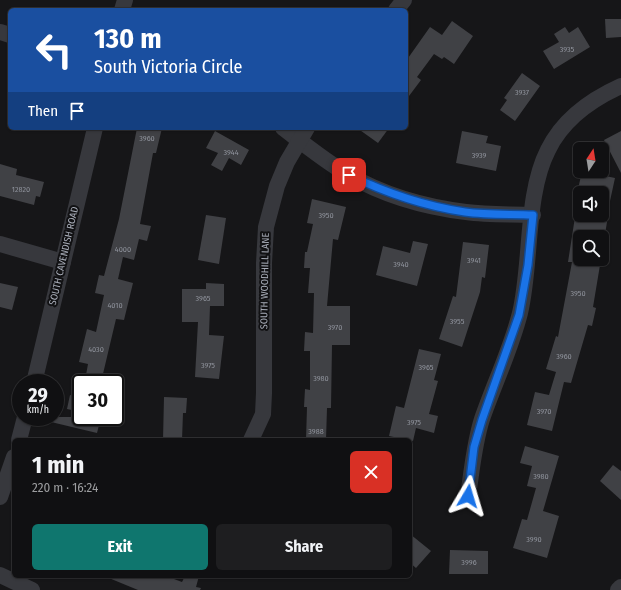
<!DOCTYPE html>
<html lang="en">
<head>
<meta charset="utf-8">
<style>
  :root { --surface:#101012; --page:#1e1e20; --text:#f1f3f6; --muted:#9c9d9f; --line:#303032; --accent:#0f766e }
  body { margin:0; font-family:"Fira Sans Condensed",sans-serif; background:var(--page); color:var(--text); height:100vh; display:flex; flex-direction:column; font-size:15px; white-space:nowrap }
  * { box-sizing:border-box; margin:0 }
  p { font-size:13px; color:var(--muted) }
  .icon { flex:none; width:22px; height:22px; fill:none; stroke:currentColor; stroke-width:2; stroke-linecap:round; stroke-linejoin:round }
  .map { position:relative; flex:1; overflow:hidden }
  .drawer { position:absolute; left:12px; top:438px; width:400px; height:140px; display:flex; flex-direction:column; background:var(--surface); border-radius:6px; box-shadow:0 1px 3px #0004,0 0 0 1px var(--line) }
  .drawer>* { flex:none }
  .banner { position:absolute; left:8px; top:8px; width:400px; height:122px; border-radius:6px; box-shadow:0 1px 3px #0004,0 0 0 1px var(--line); background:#1a4fa0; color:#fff; overflow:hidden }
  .needle { width:26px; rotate:12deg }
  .fabs { position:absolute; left:573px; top:142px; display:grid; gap:8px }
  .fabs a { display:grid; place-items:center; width:36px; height:36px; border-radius:6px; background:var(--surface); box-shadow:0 1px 3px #0004,0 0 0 1px var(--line); font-size:20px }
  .speed { position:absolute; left:12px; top:374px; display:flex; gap:8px; font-size:20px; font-weight:700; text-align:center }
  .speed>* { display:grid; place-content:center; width:52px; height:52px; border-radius:50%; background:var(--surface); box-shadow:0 1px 3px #0004,0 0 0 1px var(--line); line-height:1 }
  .speed small { font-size:10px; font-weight:400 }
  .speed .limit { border:2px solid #111; border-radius:6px; background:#fff; color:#111 }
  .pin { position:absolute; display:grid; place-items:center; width:34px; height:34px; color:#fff; margin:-17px; border-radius:8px; box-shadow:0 2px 6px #0006 }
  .me { position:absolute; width:44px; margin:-22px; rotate:7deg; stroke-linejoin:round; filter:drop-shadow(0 0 3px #0008) }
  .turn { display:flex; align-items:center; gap:14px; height:84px; padding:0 20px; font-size:18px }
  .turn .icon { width:52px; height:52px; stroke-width:2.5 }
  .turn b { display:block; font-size:28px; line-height:34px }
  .then { display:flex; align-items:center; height:38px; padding:0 20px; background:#0003; gap:8px; font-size:15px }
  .round { display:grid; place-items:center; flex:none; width:42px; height:42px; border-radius:6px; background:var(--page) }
  .overview { display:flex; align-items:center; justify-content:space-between; height:68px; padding:0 20px }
  h1 { font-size:24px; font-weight:700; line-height:30px }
  .primary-button { display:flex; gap:8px; margin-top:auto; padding:8px 20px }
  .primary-button a { flex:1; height:46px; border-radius:6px; background:var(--accent); color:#fff; font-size:16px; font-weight:700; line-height:46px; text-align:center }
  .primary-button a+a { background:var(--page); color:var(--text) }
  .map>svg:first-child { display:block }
</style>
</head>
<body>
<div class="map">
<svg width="621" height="590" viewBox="0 0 621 590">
  <rect width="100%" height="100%" fill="#161618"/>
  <g fill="#404145">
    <path d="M605 19H621V37L606 38Z"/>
    <path d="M452 21 473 36 454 64 444 57 442 59 434 54 417 77 421 80 406 100V61L430 27 442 35Z"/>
    <path d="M565 27 569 33 578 27 590 47 554 69 543 51 559 42 554 34Z"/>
    <path d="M522 73 540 86 515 121 500 110 507 100 504 98Z"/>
    <path d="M137 128H162L156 153H153L140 224 151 226 147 241 139 239 134 260 123 257 118 279 133 283 124 320 116 319 102 378 86 375 88 364 79 362 87 329 96 332 104 295 95 293 99 275 104 276 119 219Z"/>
    <path d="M357 128H389L378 143Z"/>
    <path d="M215 131 249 150 241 165 229 158 222 171 211 165 218 153 206 148Z"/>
    <path d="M462 131 488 136 486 143 501 146 496 171 456 163Z"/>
    <path d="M621 131V173L604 140Z"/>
    <path d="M0 164 17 169 16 175 44 182 40 197 36 196 34 205 0 196Z"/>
    <path d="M582 171 615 178 610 201 602 199V193L577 194Z"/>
    <path d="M312 199 346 207 338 240 333 239 327 306H350V345H332L331 408H327L326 440H306L307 407H304L305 389 310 390V351H304L305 332 313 333 314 293H308L310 268H304L305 252H307L313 224 307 223Z"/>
    <path d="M206 215 226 218 219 264 198 260Z"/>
    <path d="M575 217 607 222 602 253V237H580V259H601L593 307 596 308 592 326 588 325 571 383 564 382 552 431 527 425 535 392 549 395 556 372 546 369 556 336 558 337 572 262H568Z"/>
    <path d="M413 241 428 244 417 286 376 275 383 246 410 253Z"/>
    <path d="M463 242 489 245 485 278 482 277 480 292 462 347 439 339 453 296 456 297Z"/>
    <path d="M0 283 18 287 12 310 0 307Z"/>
    <path d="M206 283 224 284V306H210L209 335 224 336 219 379 195 377 198 322H182V289H206Z"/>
    <path d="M419 349 441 354 434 380 438 381 429 414 438 416 434 433 416 428 413 441 389 436 396 406 404 408Z"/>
    <path d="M70 395 81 398V412L67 409Z"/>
    <path d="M164 397 187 398 186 413H183L182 440H163Z"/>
    <path d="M51 417H101L97 433 51 422Z"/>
    <path d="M525 446 559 456 543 511 559 516 547 558 513 548 522 519 527 520 536 488 527 486 532 466 520 463Z"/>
    <path d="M613 465 621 471V500L600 481Z"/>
    <path d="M410 534 431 551 416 568 410 563Z"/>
    <path d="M450 550 488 551V574H449Z"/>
    <path d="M104 576H166L182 582 185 576H199L196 587 201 588 200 590H138Z"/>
  </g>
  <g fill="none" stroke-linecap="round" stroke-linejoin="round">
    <g stroke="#37383d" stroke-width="16">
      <path d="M122 10 125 0"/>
      <path d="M396 10 404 0"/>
      <path d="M0 32 10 35"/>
      <path d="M283 128C304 144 325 161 347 174 383 195 425 207 466 212 488 215 511 214 533 215"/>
      <path d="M0 244 63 262"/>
      <path d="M34 383 95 128"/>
      <path d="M19 440 25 417"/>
      <path d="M251 440 263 414 264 393V263L266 227 277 186 287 162 307 128"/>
      <path d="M468 496C472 470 474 444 482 419 494 384 511 349 520 313 532 263 525 195 548 150 563 119 590 100 621 86"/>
      <path d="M0 497 14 457"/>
      <path d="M0 575 32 590"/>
      <path d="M618 590 621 587"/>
    </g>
  </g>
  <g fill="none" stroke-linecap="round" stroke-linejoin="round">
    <defs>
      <path id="route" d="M349 175C386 193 424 206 465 212 487 215 510 214 533 215L528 265 519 315 482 420 474 447 468 496"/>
    </defs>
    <use href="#route" stroke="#114b97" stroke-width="10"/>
    <use href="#route" stroke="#1a73e8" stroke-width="7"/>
  </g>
  <g text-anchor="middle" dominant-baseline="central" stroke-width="4" stroke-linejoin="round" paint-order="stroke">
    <g font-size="8" fill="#8e929b">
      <text x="567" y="49">3935</text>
      <text x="522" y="92">3937</text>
      <text x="147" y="138">3960</text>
      <text x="231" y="152">3944</text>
      <text x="479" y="155">3939</text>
      <text x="21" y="189">12820</text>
      <text x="326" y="215">3950</text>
      <text x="123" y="249">4000</text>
      <text x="474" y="260">3941</text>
      <text x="401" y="264">3940</text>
      <text x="578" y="293">3950</text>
      <text x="203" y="298">3965</text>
      <text x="115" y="305">4010</text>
      <text x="457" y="321">3955</text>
      <text x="335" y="327">3970</text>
      <text x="96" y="349">4030</text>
      <text x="564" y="356">3960</text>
      <text x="208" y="365">3975</text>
      <text x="426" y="367">3965</text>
      <text x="321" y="378">3980</text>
      <text x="544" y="411">3970</text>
      <text x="414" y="422">3975</text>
      <text x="316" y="431">3988</text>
      <text x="541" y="476">3980</text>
      <text x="534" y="539">3990</text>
      <text x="469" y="562">3996</text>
    </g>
    <g font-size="10" fill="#a8adb8" stroke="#111113">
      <text transform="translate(64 256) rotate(-77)">SOUTH CAVENDISH ROAD</text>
      <text transform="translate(265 281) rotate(-89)">SOUTH WOODHILL LANE</text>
    </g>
  </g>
</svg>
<div class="fabs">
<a><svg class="needle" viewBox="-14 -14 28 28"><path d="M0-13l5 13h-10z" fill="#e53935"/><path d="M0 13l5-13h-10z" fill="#9c9d9f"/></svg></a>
<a><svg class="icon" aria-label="sound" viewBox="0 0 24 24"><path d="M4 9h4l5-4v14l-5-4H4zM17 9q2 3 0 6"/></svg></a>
<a><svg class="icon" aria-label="search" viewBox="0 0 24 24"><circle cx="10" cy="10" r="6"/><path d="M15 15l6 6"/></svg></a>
</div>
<div class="speed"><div>29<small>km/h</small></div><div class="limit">30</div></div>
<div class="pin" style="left:349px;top:175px;background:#d93025"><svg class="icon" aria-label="arrive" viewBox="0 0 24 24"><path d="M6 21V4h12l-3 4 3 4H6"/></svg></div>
<svg class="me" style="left:468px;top:496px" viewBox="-20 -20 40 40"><path d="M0-17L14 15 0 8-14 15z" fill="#1a73e8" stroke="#fff" stroke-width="4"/></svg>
<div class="banner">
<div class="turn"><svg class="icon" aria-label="left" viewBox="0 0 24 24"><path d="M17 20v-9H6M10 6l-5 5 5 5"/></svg><div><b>130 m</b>South Victoria Circle</div></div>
<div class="then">Then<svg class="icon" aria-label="arrive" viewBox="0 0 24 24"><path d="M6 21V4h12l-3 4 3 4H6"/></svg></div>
</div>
<section class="drawer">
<div class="overview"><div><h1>1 min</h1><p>220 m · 16:24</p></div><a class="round" style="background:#d93025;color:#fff"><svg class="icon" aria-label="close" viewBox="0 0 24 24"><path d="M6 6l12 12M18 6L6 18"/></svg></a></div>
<div class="primary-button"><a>Exit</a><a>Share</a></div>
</section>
</div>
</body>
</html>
